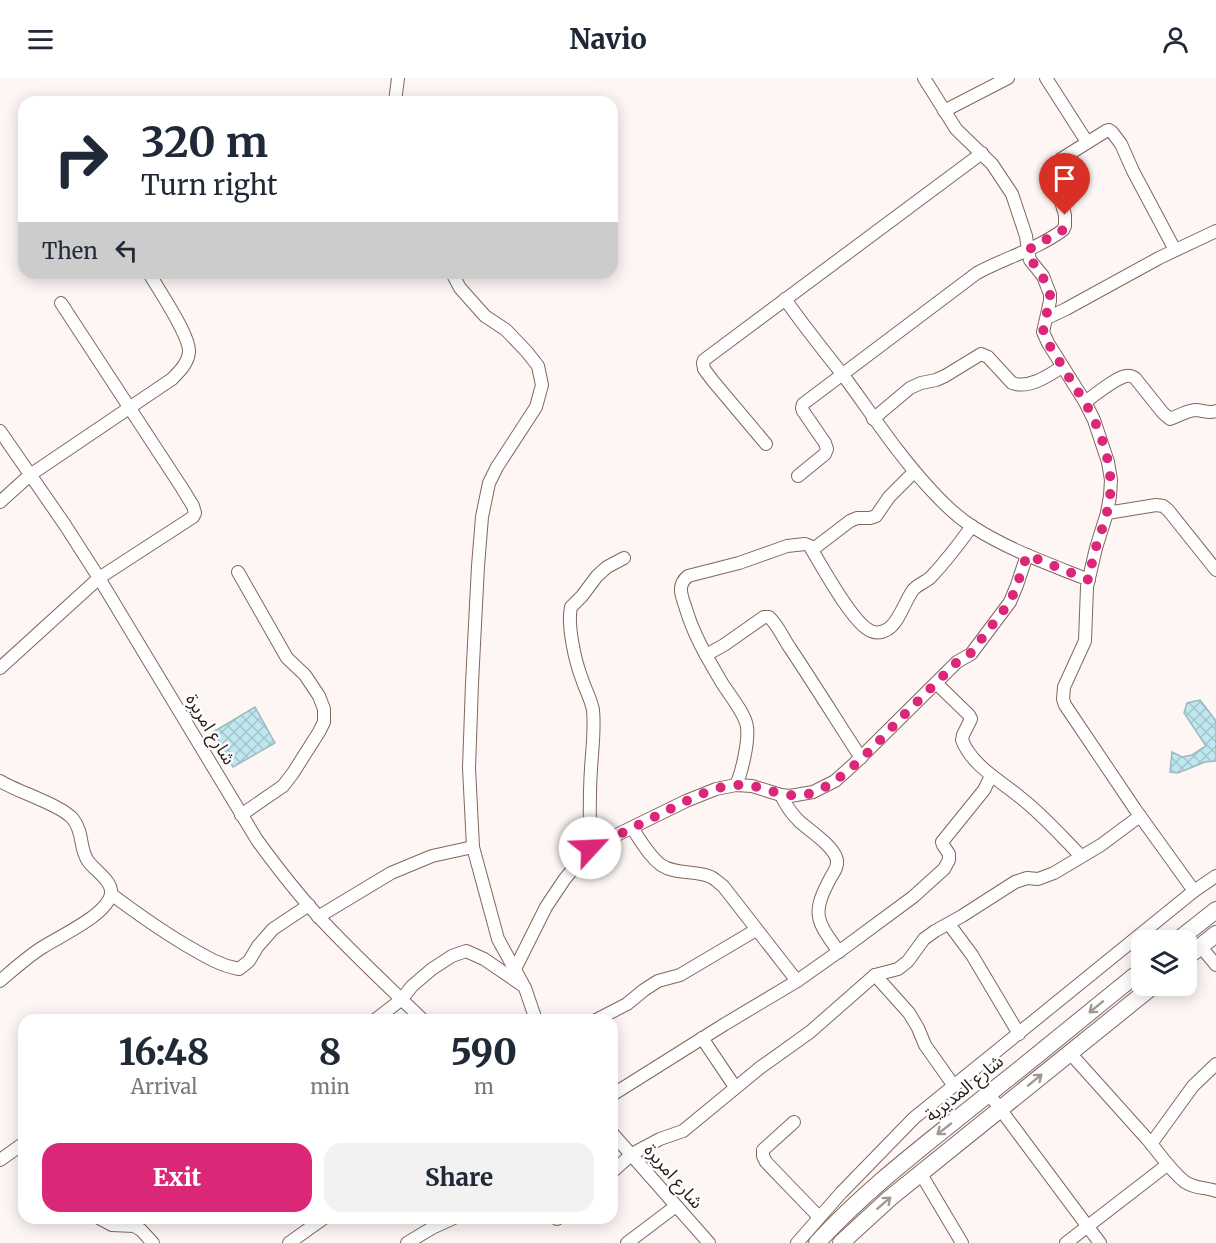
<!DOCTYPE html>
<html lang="en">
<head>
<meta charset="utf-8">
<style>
  :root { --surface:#fff; --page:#f2f2f3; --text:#1f2937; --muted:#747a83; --accent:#db2777 }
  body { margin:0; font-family:Merriweather,"Noto Sans Arabic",serif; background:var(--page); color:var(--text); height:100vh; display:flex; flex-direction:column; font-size:22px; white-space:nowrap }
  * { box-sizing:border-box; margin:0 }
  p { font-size:20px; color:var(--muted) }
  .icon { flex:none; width:33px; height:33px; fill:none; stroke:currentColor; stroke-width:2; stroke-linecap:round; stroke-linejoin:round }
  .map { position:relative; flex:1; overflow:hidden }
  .side { position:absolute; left:18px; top:936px; width:600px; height:210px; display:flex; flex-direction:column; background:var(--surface); border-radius:18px; box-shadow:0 3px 15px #0003 }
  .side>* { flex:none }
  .hud { position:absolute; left:18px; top:18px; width:600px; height:183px; border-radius:18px; box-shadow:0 3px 15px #0003; background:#fff; color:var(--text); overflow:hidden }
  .tools { position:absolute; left:1131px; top:852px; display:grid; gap:12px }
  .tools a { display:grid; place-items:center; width:66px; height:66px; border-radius:12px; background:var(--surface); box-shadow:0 3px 15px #0003; font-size:30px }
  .pin { position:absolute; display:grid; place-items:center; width:51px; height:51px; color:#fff; margin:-62px -26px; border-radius:50% 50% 50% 0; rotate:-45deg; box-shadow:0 0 6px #0007 }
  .pin .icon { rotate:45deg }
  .me { position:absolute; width:66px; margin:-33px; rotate:65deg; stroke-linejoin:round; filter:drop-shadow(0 0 4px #0008) }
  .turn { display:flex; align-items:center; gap:21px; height:126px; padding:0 24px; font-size:27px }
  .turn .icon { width:78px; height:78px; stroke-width:2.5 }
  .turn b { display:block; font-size:42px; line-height:51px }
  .then { display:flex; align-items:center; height:57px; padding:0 24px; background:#0003; gap:12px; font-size:22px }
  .eta { display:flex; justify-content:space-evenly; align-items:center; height:102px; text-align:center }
  .eta b { font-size:36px; font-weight:800; line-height:42px }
  .action { display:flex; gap:12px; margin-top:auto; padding:12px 24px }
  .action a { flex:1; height:69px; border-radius:18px; background:var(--accent); color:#fff; font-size:24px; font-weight:800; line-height:69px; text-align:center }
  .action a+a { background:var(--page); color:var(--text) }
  header { display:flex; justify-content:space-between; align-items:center; height:78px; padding:0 24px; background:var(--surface); font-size:27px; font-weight:800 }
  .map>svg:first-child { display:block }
</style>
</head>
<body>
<header><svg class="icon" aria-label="menu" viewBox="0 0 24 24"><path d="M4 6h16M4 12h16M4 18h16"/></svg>Navio<svg class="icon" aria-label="person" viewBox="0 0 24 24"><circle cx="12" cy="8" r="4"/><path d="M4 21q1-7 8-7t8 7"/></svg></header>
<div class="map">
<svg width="1216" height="1165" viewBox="0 0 1216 1165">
  <defs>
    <pattern id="building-cross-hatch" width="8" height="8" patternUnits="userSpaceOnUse" patternTransform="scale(1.5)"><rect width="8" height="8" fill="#c0e6ef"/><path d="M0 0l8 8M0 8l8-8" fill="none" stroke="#a5c5cc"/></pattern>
  </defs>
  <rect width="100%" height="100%" fill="#fdf6f4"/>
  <g fill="url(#building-cross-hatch)" stroke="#99bac1" stroke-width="1.5">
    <path d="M1200 622 1216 643V683L1205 684 1178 695 1170 694 1172 674 1182 679 1192 677 1206 668 1184 635 1187 625Z"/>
    <path d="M255 629 275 665 233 689 213 654Z"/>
  </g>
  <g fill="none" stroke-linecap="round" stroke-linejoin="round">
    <defs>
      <g id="street">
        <path d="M924 0 956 51 992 86 1012 116 1026 158 1028 172 1030 182 1043 198 1050 216V223L1043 254 1048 265 1085 324 1094 342 1108 384 1111 402 1110 418 1107 435 1096 470 1087 509 1085 563 1064 609 1063 621 1065 627 1135 731 1194 813"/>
        <path d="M1046 0 1087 64"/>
        <path d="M395 24 398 0"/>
        <path d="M944 33 1008 0"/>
        <path d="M452 195 460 210 485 238 506 252 527 274 538 288 542 307 536 329 497 389 489 405 482 439 478 488 472 605 469 690 473 769 498 861 525 910 536 942"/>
        <path d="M785 221C803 247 823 272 843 297 872 336 898 377 932 413 944 426 957 439 973 449 1009 472 1049 486 1089 502"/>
        <path d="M1047 240 1066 231 1159 180 1216 153"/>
        <path d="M1085 324C1095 317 1115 300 1126 298 1130 297 1131 298 1135 300L1163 335 1170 341C1178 338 1186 333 1195 332 1203 332 1208 336 1216 333"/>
        <path d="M873 341 910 310 921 305 936 302 945 298 981 276 988 279 1012 305C1029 311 1048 298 1062 289"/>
        <path d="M0 353 65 447 99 500 257 762C276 788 296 814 318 838 351 874 388 908 423 942"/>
        <path d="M766 366 713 303 704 291 703 285 704 282 982 75"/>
        <path d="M798 398 825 376 827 371 825 365 803 333 802 330 803 326 977 195C1005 180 1037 171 1063 152L1065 148V137L1055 103 1058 85 1061 81 1106 53 1109 52 1112 54 1121 66 1133 93 1175 172"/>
        <path d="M0 424 30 397 172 301C180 293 188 285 189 274 190 257 158 211 149 195"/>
        <path d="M1107 435 1156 427 1163 428 1168 432 1216 492"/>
        <path d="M812 472 850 443 857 440H870L876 438 889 419 914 394"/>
        <path d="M238 494 287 580 305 597 319 618 324 631V644L319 654 293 695 283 708 241 737"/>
        <path d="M706 577 724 567 764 539H769C778 547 783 560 790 570 814 606 837 643 861 680"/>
        <path d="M0 590 99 500 193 439 195 435 193 428 182 410 61 225"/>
        <path d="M936 605 969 637 971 641 963 657 962 662C972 688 1001 703 1021 720 1043 737 1062 759 1081 778"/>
        <path d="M0 703C18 714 61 727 73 741 84 755 79 770 88 783 95 793 113 803 111 816 107 837 60 858 43 869 27 879 14 891 0 903"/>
        <path d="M736 707C742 694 749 663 747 649 746 637 729 616 722 605 708 581 694 558 686 531 682 518 676 508 688 498L739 485 787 468 805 466 810 468 812 472C822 489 854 547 871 553 877 556 883 554 888 551 899 544 905 523 913 512 918 506 926 504 931 499 946 483 959 466 972 448"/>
        <path d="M781 717C785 726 791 735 799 743 810 753 834 768 837 782 838 789 834 794 831 799 811 836 816 842 839 874"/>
        <path d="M632 750C641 763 649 778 661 787 676 797 696 792 711 799 715 801 719 805 723 808L797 903"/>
        <path d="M590 770C590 744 589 718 591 691 592 672 595 652 593 632 591 621 585 611 582 601 575 583 567 547 571 529L582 518 597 498 607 489 624 480"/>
        <path d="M111 816C135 834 159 851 184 866 203 877 218 887 239 891L249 883 258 868 273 851 309 827"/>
        <path d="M318 839 391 795 432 778 473 769"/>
        <path d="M949 846 972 877 1019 956"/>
        <path d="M1201 869 1216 887"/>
        <path d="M515 891 546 829 564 802 590 770 686 723 716 711 736 707 752 708 781 717 790 718 813 714 835 703 854 686 957 584 971 576 1010 524 1017 507 1027 477"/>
        <path d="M875 897 909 935 918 950 925 967 954 1008"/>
        <path d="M375 942 402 921 412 908 432 891 452 878 466 873 484 881 522 907"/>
        <path d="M596 942 627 926 644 912 658 903 680 897 756 852"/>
        <path d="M702 960 735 1009"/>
        <path d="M1070 975C1096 1004 1122 1033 1148 1062 1160 1076 1170 1092 1185 1104 1195 1111 1206 1109 1216 1113"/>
        <path d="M989 1016 1100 1165"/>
        <path d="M612 1017 725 946 797 903 848 867 913 819 944 791 949 782V776L943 767 942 764 984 712 991 698"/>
        <path d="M794 1044 763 1072V1078L766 1084 819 1139"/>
        <path d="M612 1055 709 1165"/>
        <path d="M1151 1066 1193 1008 1216 986"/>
        <path d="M0 1082 24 1065"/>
        <path d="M612 1094 632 1076 660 1061 683 1053 761 989 810 954 875 897 898 891 908 883 924 861 935 853 962 838 1015 804 1027 800 1038 801 1054 795 1101 767 1140 738"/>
        <path d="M921 1096 962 1165"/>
        <path d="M99 1140 112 1147 134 1148 141 1152 153 1165"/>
        <path d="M557 1141 558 1140"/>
        <path d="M289 1165 324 1140"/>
        <path d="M407 1165 432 1150 454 1140"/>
        <path d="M627 1165 676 1128"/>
        <path d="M797 1165 841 1115 914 1040 1194 813 1216 798"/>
        <path d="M1066 1165 1167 1087"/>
      </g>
      <g id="secondary">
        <path d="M1178 862 1216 832"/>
        <path d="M1186 880 1216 856"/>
        <path d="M817 1165C866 1111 925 1067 982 1021 1036 979 1088 935 1142 892"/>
        <path d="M841 1165 890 1120 1153 908"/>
      </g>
    </defs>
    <use href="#street" stroke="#81675d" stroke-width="14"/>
    <use href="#secondary" stroke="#81675d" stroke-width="18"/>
    <use href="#street" stroke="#fff" stroke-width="12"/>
    <use href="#secondary" stroke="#fff" stroke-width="16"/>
  </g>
  <defs><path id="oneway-shaft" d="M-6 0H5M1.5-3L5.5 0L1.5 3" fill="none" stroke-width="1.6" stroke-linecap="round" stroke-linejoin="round" transform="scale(1.5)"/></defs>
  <g stroke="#9e9998">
    <use href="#oneway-shaft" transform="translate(1096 929) rotate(141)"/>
    <use href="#oneway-shaft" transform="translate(1035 1002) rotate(-39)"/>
    <use href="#oneway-shaft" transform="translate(944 1051) rotate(142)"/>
    <use href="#oneway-shaft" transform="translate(884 1125) rotate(-41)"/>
  </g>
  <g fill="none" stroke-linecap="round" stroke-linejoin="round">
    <path stroke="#db2777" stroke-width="10" stroke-dasharray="0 18" d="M590 770C614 759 637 748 660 736 684 725 709 709 736 707 764 705 782 724 812 715 842 705 877 665 899 642 918 623 938 603 957 584L970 576 1010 524 1017 507 1027 477 1089 502C1091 490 1093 478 1097 466 1102 451 1108 435 1110 418 1114 389 1099 347 1084 323 1074 307 1064 292 1055 276 1051 270 1046 263 1044 256 1040 243 1054 227 1049 212 1044 197 1031 187 1028 172L1063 152 1065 148V137"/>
  </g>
  <g text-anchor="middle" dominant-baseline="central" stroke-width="4.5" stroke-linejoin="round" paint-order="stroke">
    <g font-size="18" fill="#271d19" stroke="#fff">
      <text transform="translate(211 651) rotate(59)">شارع امريرة</text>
      <text transform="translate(964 1010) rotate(-39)">شارع المديرية</text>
      <text transform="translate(674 1098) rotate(49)">شارع امريرة</text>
    </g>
  </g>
</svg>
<div class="tools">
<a><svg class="icon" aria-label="layers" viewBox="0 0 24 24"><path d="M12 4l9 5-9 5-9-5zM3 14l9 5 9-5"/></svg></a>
</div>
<div class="pin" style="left:1065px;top:137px;background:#d93025"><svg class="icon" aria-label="arrive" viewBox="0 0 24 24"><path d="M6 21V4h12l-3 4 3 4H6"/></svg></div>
<svg class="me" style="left:590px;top:770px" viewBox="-20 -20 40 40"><circle r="19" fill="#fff"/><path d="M0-13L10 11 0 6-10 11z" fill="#db2777"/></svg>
<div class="hud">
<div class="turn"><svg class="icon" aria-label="right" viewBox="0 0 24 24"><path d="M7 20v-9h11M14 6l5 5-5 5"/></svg><div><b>320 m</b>Turn right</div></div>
<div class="then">Then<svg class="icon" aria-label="left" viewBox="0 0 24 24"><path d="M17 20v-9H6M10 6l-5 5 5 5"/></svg></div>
</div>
<section class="side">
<div class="eta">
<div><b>16:48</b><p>Arrival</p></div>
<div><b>8</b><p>min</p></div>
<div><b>590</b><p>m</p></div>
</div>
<div class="action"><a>Exit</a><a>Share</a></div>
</section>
</div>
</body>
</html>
